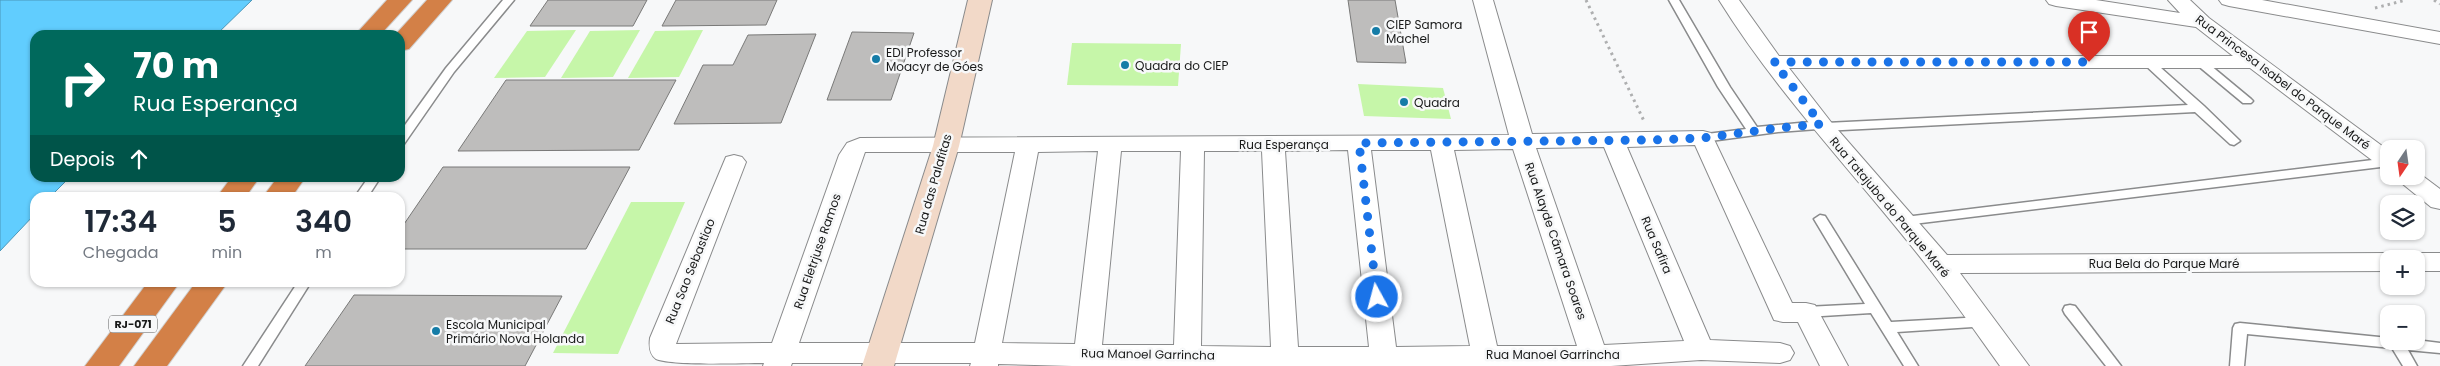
<!DOCTYPE html>
<html lang="pt">
<head>
<meta charset="utf-8">
<style>
  :root { --surface:#fff; --page:#f2f2f3; --text:#1f2937; --muted:#747a83 }
  body { margin:0; font-family:Poppins,sans-serif; background:var(--page); color:var(--text); height:100vh; display:flex; flex-direction:column; font-size:19px; white-space:nowrap }
  * { box-sizing:border-box; margin:0 }
  p { font-size:16px; color:var(--muted) }
  .icon { flex:none; width:28px; height:28px; fill:none; stroke:currentColor; stroke-width:2; stroke-linecap:round; stroke-linejoin:round }
  .map { position:relative; flex:1; overflow:hidden }
  .details { position:absolute; left:30px; top:192px; width:375px; height:95px; display:flex; flex-direction:column; background:var(--surface); border-radius:15px; box-shadow:0 1px 4px #0004 }
  .details>* { flex:none }
  .guide { position:absolute; left:30px; top:30px; width:375px; height:152px; border-radius:15px; box-shadow:0 1px 4px #0004; background:#00695c; color:#fff; overflow:hidden }
  .needle { width:32px; rotate:193deg }
  .tools { position:absolute; left:2380px; top:140px; display:grid; gap:10px }
  .tools a { display:grid; place-items:center; width:45px; height:45px; border-radius:10px; background:var(--surface); box-shadow:0 1px 4px #0004; font-size:25px }
  .pin { position:absolute; display:grid; place-items:center; width:42px; height:42px; color:#fff; margin:-51px -21px; border-radius:50% 50% 50% 0; rotate:-45deg; box-shadow:0 0 5px #0007 }
  .pin .icon { rotate:45deg }
  .me { position:absolute; width:55px; margin:-28px; rotate:353deg; stroke-linejoin:round; filter:drop-shadow(0 0 4px #0008) }
  .turn { display:flex; align-items:center; gap:18px; height:105px; padding:0 20px; font-size:22px }
  .turn .icon { width:65px; height:65px; stroke-width:2.5 }
  .turn b { display:block; font-size:35px; line-height:42px }
  .then { display:flex; align-items:center; height:48px; padding:0 20px; background:#0003; gap:10px; font-size:19px }
  .eta { display:flex; justify-content:space-evenly; align-items:center; height:85px; text-align:center }
  .eta b { font-size:30px; font-weight:600; line-height:35px }
  .map>svg:first-child { display:block }
</style>
</head>
<body>
<div class="map">
<svg width="2440" height="366" viewBox="0 0 2440 366">
  <rect width="100%" height="100%" fill="#f7f8f9"/>
  <g fill="#c6f6a9">
    <path d="M576 30 545 77 494 78 527 31Z"/>
    <path d="M640 30 613 77 561 78 590 31Z"/>
    <path d="M703 30 679 77 628 78 655 31Z"/>
    <path d="M1072 43 1181 44 1178 86 1067 85Z"/>
    <path d="M1358 84 1443 88 1451 119 1364 116Z"/>
    <path d="M631 202H685L618 354 553 353Z"/>
  </g>
  <path fill="#61cdfe" stroke="#4b97b9" d="M0 0H252L216 35H35V178H69L50 197 35 198V214L0 251Z"/>
  <g fill="#bebdbc" stroke="#797978">
    <path d="M548 0H647L633 26H530Z"/>
    <path d="M676 0H777L766 25 662 26Z"/>
    <path d="M1348 0H1395L1406 63 1357 62Z"/>
    <path d="M852 32 914 33 891 100H827Z"/>
    <path d="M816 34 781 123 674 124 703 65H733L748 35Z"/>
    <path d="M506 80H676L639 150 458 151Z"/>
    <path d="M443 167H630L586 249H400V230Z"/>
    <path d="M354 295 562 296 525 366H305Z"/>
  </g>
  <g fill="none" stroke-linecap="round" stroke-linejoin="round">
    <defs>
      <g id="lane">
        <path d="M503 0H514L454 72 404 144 400 145V132L446 68Z"/>
        <path d="M1669 0H1679L1730 87 1757 127 1821 121 1826 123 2188 105 2144 64 2142 62 2144 60H2152L2204 106 2240 141 2234 145 2230 144 2195 112 1823 131 1818 129 1778 132 1703 142 1699 141 1697 138 1699 135 1746 129 1718 87Z"/>
        <path d="M2200 59 2204 60 2251 99 2253 101 2251 103H2243L2196 64 2194 62 2196 60Z"/>
        <path d="M2389 158V166L1905 225 1899 221 1905 217Z"/>
        <path d="M368 178H380L367 198H354Z"/>
        <path d="M1820 215 1825 216 1891 322 1983 317 1988 318 1990 322 1988 326 1897 332 1918 366H1904L1871 313 1806 317 1801 316 1799 312 1801 308 1806 307 1865 304 1814 219Z"/>
        <path d="M298 282H311L258 366H243Z"/>
        <path d="M2070 305 2075 306 2121 366H2106L2065 314 2063 310 2065 306Z"/>
        <path d="M2240 323 2389 338V341L2416 340 2440 343V353L2408 350 2417 366H2403L2392 348 2247 334 2244 366H2230L2233 328 2235 324Z"/>
      </g>
      <g id="street">
        <path d="M1473 0H1493L1532 134 1703 131 1711 133 1792 303H1806L1815 305 1848 366H1820L1798 322H1783L1774 320 1695 145 1627 147 1710 340 1780 343 1790 346 1794 353 1790 360 1780 363 1701 360 1611 366H1072L998 364V366H970L971 363H792L791 366H763L764 363C741 363 674 366 656 359 649 354 649 346 650 338L726 157 734 155 742 157 746 162 676 344 772 343 839 155 847 143 860 138 1509 135ZM1604 147 1684 341 1604 345 1536 148ZM1513 149 1577 346H1497L1454 150ZM1348 150 1369 347H1298L1285 151ZM1371 150H1431L1470 346 1396 347ZM1098 151 1075 344 1002 343 1038 152ZM1121 151H1181L1174 345H1102ZM1204 151H1262L1271 347 1201 346ZM865 152H1015L975 343H799Z"/>
        <path d="M1719 0H1739L1779 56H2233L2196 27 2056 6 2049 4 2046 0H2096L2180 13 2168 0H2190L2209 18 2389 151V169L2381 167 2250 68H1789L1831 122 1947 255 2389 253 2398 256 2400 259H2389V271L1960 273 2029 366H2000C1977 334 1955 302 1931 271 1861 180 1780 98 1719 0Z"/>
        <path d="M2219 0H2262L2440 32V44L2229 6 2222 4Z"/>
        <path d="M2416 171 2440 189V209L2431 207 2399 181 2395 176H2416Z"/>
        <path d="M2416 253H2440V271H2416V259H2405L2407 256Z"/>
      </g>
      <path id="secondary" d="M968 0H992L959 146 894 366H862L933 146Z"/>
      <g id="highway">
        <path d="M387 0H412L380 35H355Z"/>
        <path d="M427 0H452L409 49 400 51V35H395Z"/>
        <path d="M231 178H259L245 198H216Z"/>
        <path d="M277 178H305L291 198H262Z"/>
        <path d="M148 282H180L119 366H85Z"/>
        <path d="M196 282H228L167 366H134Z"/>
      </g>
    </defs>
    <use href="#lane" stroke="#8a8b8c" stroke-width="3"/>
    <use href="#street" stroke="#8a8b8c" stroke-width="2"/>
    <use href="#secondary" stroke="#8a8b8c" stroke-width="2"/>
    <use href="#highway" stroke="#d1d1d1" stroke-width="2"/>
    <g stroke="#aeafb0" stroke-width="3" stroke-dasharray="2.5 4" stroke-linecap="butt">
      <path d="M1586 0 1644 121"/>
      <path d="M2434 0 2440 4"/>
      <path d="M2375 8 2406 0"/>
    </g>
    <use href="#lane" fill="#fff" fill-rule="evenodd"/>
    <use href="#street" fill="#fff" fill-rule="evenodd"/>
    <use href="#secondary" fill="#f2d9c8" fill-rule="evenodd"/>
    <use href="#highway" fill="#d38047" fill-rule="evenodd"/>
  </g>
  <g fill="none" stroke-linecap="round" stroke-linejoin="round">
    <path stroke="#1a73e8" stroke-width="9" stroke-dasharray="0 16.2" d="M1377 297 1359 143 1653 140 1703 138 1778 128 1821 124 1774 62H2089"/>
  </g>
  <g fill="#157ca7" stroke="#f7f8f9" stroke-width="2">
    <circle cx="1376" cy="31" r="5"/>
    <circle cx="876" cy="59" r="5"/>
    <circle cx="1125" cy="65" r="5"/>
    <circle cx="1404" cy="102" r="5"/>
    <circle cx="436" cy="331" r="5"/>
  </g>
  <g text-anchor="middle" dominant-baseline="central" stroke-width="5" stroke-linejoin="round" paint-order="stroke">
    <rect fill="#f7f8f9" stroke="#5b5c5c" stroke-width="1" x="109" y="315.5" width="48" height="17" rx="4"/>
    <g font-size="11" font-weight="bold" fill="#181919">
      <text x="133" y="324">RJ-071</text>
    </g>
    <g font-size="12" fill="#181919" stroke="#f7f8f9" text-anchor="start">
      <text x="1386" y="24">CIEP Samora<tspan x="1386" dy="14">Machel</tspan></text>
      <text x="886" y="52">EDI Professor<tspan x="886" dy="14">Moacyr de Góes</tspan></text>
      <text x="1135" y="65">Quadra do CIEP</text>
      <text x="1414" y="102">Quadra</text>
      <text x="446" y="324">Escola Municipal<tspan x="446" dy="14">Primário Nova Holanda</tspan></text>
    </g>
    <g font-size="12" fill="#181919" stroke="#f7f8f9">
      <text transform="translate(2283 82) rotate(37)">Rua Princesa Isabel do Parque Maré</text>
      <text x="1284" y="144">Rua Esperança</text>
      <text transform="translate(933 184) rotate(-74)">Rua das Palafitas</text>
      <text transform="translate(1890 207) rotate(50)">Rua Tatajuba do Parque Maré</text>
      <text transform="translate(1556 241) rotate(71)">Rua Alayde Câmara Soares</text>
      <text transform="translate(1657 245) rotate(67)">Rua Safira</text>
      <text transform="translate(817 251) rotate(-71)">Rua Eletrjuse Ramos</text>
      <text x="2164" y="263">Rua Bela do Parque Maré</text>
      <text transform="translate(690 271) rotate(-68)">Rua Sao Sebastiao</text>
      <text transform="translate(1148 354) rotate(1)">Rua Manoel Garrincha</text>
      <text x="1553" y="354">Rua Manoel Garrincha</text>
    </g>
  </g>
</svg>
<div class="tools">
<a><svg class="needle" viewBox="-14 -14 28 28"><path d="M0-13l5 13h-10z" fill="#e53935"/><path d="M0 13l5-13h-10z" fill="#747a83"/></svg></a>
<a><svg class="icon" aria-label="layers" viewBox="0 0 24 24"><path d="M12 4l9 5-9 5-9-5zM3 14l9 5 9-5"/></svg></a>
<a>+</a>
<a>−</a>
</div>
<div class="pin" style="left:2089px;top:62px;background:#d93025"><svg class="icon" aria-label="arrive" viewBox="0 0 24 24"><path d="M6 21V4h12l-3 4 3 4H6"/></svg></div>
<svg class="me" style="left:1377px;top:297px" viewBox="-20 -20 40 40"><circle r="17" fill="#1a73e8" stroke="#fff" stroke-width="3"/><path d="M0-11L8 9 0 5-8 9z" fill="#fff"/></svg>
<div class="guide">
<div class="turn"><svg class="icon" aria-label="right" viewBox="0 0 24 24"><path d="M7 20v-9h11M14 6l5 5-5 5"/></svg><div><b>70 m</b>Rua Esperança</div></div>
<div class="then">Depois<svg class="icon" aria-label="ahead" viewBox="0 0 24 24"><path d="M12 20V5M6 11l6-6 6 6"/></svg></div>
</div>
<section class="details">
<div class="eta">
<div><b>17:34</b><p>Chegada</p></div>
<div><b>5</b><p>min</p></div>
<div><b>340</b><p>m</p></div>
</div>
</section>
</div>
</body>
</html>
